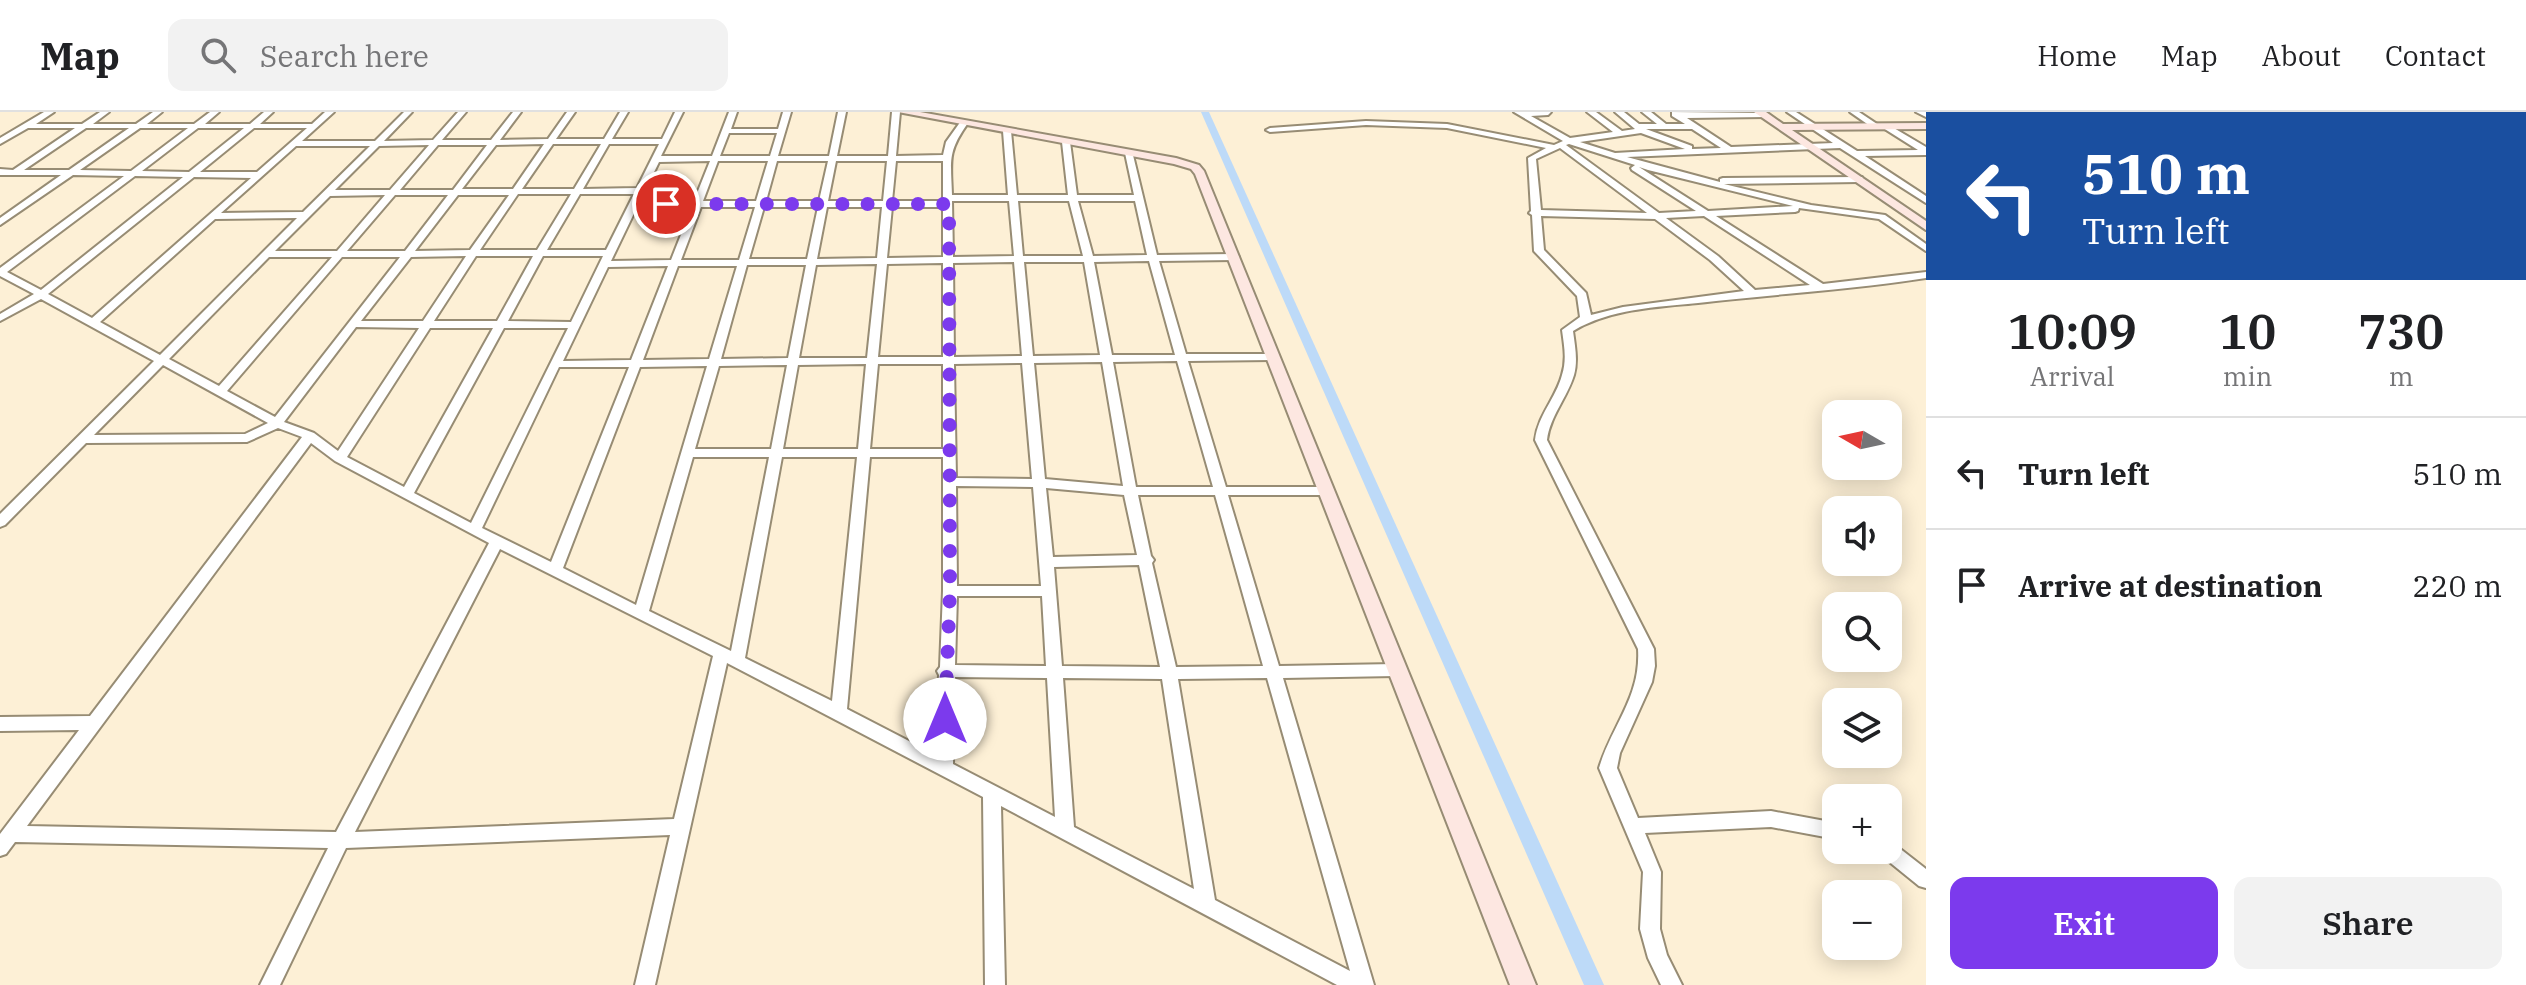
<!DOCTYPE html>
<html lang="en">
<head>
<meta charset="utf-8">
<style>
  :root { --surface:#fff; --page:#f2f2f2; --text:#202124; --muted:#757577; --line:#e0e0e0; --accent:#7c3aed }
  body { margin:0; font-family:"IBM Plex Serif",serif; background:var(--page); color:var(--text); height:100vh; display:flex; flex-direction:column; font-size:30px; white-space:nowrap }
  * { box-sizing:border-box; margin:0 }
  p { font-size:26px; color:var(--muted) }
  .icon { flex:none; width:44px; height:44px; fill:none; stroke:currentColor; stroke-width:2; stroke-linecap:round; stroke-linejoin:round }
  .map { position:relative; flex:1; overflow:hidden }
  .sheet { display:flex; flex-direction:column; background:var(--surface); width:600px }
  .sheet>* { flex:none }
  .guide { background:#1a4fa0; color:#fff; overflow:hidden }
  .needle { width:52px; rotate:279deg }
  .controls { position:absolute; left:1822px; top:288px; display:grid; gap:16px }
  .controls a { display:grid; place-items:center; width:80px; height:80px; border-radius:16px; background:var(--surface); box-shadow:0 4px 20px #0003; font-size:40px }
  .pin { position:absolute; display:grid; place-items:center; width:68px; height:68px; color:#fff; margin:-34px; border:4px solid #fff; border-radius:50%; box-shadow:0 2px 8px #0007 }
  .me { position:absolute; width:88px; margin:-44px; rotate:0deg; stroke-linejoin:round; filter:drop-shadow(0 0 6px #0008) }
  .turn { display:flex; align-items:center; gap:28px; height:168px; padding:0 24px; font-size:36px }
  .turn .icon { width:104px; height:104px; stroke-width:2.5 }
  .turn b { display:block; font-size:56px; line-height:68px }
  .eta { display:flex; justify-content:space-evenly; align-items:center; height:136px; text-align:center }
  .eta b { font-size:48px; font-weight:600; line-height:56px }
  .button { display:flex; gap:16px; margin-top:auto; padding:16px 24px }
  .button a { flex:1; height:92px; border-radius:16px; background:var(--accent); color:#fff; font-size:32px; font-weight:600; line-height:92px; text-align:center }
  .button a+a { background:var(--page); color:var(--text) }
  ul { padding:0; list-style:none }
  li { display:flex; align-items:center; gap:24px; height:112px; padding:0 24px; border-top:2px solid var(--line) }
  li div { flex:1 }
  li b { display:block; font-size:30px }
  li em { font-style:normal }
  header { display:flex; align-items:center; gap:48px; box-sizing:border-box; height:112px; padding:0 40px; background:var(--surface); border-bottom:2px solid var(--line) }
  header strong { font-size:38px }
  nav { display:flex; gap:44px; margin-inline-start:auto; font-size:28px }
  .search { width:560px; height:72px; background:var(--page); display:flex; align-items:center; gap:20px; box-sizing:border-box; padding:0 28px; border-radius:16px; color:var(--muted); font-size:30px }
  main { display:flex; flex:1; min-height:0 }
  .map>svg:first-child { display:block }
</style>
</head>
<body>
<header>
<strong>Map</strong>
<div class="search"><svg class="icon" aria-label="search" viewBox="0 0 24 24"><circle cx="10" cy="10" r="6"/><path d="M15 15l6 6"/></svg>Search here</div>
<nav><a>Home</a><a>Map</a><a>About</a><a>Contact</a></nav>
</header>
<main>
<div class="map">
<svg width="1926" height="873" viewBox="0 0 1926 873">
  <rect width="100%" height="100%" fill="#fdf0d6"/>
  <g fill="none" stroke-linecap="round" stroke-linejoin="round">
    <path fill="#bddaf8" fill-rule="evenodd" d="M1201 0H1209L1604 873H1584Z"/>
    <defs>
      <g id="street">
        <path d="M44 0H54L36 12H82L100 0H109L93 12H136L153 0H162L147 12H194L210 0H219L205 12H250L264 0H273L260 12H312L325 0H334L302 29H375L404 0H412L384 29 433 28 458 0H466L442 28H491L513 0H521L500 28 548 27 567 0H575L556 27H604L620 0H628L612 27H662L675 0H683L661 44H712L729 0H737L731 17H778L783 0H791L778 44H829L838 0H846L837 44H888L892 0H900L896 44 943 43 946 30 961 9 968 11C947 40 951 49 952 83H1008L1003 19 1007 17 1011 19 1017 83H1068L1062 30 1066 28 1070 30 1077 83H1134L1125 41 1132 39 1157 143 1234 142 1239 145 1234 148 1159 149 1186 242H1272L1278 245 1272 248 1188 249 1226 375H1326L1333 379 1326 383H1228L1279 554 1396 552 1402 554 1404 558 1402 562 1396 564 1283 566 1374 873H1337L1001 694 1005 873H985L983 685 727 551 655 873H635L670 723 346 736 280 873H260L328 736 15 730 6 742 0 744V722L79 618 0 619V605L90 604 302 325 278 316 247 330 86 331 5 413 0 415V402L154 249 41 187 0 209V202L34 182 0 164V156L124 64 73 63 0 113V106L61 63H0V57L13 58 75 16H28L0 32V26ZM86 16H129L69 58H24ZM140 16H188L131 59 80 58ZM198 16H244L189 60 142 59ZM254 16H307L257 60H200ZM729 21H777L770 44H720ZM544 32 513 77H462L496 33ZM553 32H601L574 77H522ZM609 32H659L637 76 583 77ZM429 33 390 78H335L379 34ZM438 33H487L453 78H400ZM296 34H370L303 100 221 101ZM710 49 694 89H640L659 50ZM718 49H768L756 89H703ZM777 49H828L819 89H766ZM836 49H887L883 89H828ZM896 49H943V89H892ZM135 64 183 65 41 178 7 160ZM194 65 251 66 92 206 48 182ZM518 82H571L537 138H480ZM580 82H634L606 138H547ZM385 83 337 139H275L330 84ZM395 83H448L405 139H347ZM458 83H509L470 138 415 139ZM952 89H1009L1014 144 953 145ZM1018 89H1069L1083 144H1023ZM1078 89H1135L1147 143 1093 144ZM637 95H692L671 148 611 149ZM701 95H755L739 148H681ZM764 95H818L807 147H749ZM827 95H882L877 146 817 147ZM892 95H943V145L887 146ZM297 106 160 243 100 210 215 107ZM466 144 423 209H361L411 145ZM476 144H533L497 209H434ZM543 144H603L571 210 508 209ZM269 145H332L219 274 169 247ZM342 145H400L275 305 227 279ZM1149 149 1175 243H1112L1094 150ZM1014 150 1022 244 954 245 953 151ZM1024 150H1084L1100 243 1033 244ZM943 151V245H878L887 152ZM877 152 867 246H799L816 153ZM747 153H806L788 246 721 247ZM668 154 631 248 563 249 608 155ZM678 154H737L709 247 643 248ZM356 215 419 216 338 339 314 321 284 310ZM430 216H493L404 375 347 345ZM504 216H568L471 411 414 381ZM1177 249 1213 375H1136L1113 250ZM1102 250 1123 374 1045 367 1034 251ZM1022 251 1032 367 956 366 954 252ZM866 252 858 337H783L798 253ZM878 252H943V337H870ZM163 253 268 311 245 322 94 323ZM787 253 771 337H695L719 254ZM707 254 636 493 563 456 640 255ZM559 255H629L551 450 482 416ZM311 331 335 349 489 431 336 720 27 714ZM693 345H769L731 539 649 499ZM782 345H857L832 589 745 546ZM870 345H943V479L940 555 937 559 939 563 936 643 847 597ZM956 374 1033 375 1041 474H957ZM1046 376 1124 383 1137 443 1053 445ZM1138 383H1215L1263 554 1176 555 1152 451 1154 448 1151 444ZM500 437 713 544 674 707 355 720ZM1139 453 1160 555 1062 554 1054 455ZM957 484H1042L1046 554 955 553ZM955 565 1047 566 1055 705 953 652ZM1063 566 1162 567 1194 777 1074 715ZM1267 566 1350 859 1215 788 1178 567Z"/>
        <path d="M1514 0H1551L1548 3 1531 4 1570 26 1613 20 1587 0H1596L1622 19 1635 17 1615 0H1624L1639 12H1657L1642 0H1651L1666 12H1685L1672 4V0L1763 1H1766V5L1687 6 1731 35 1833 31 1787 0H1796L1857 39 1918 38 1880 14 1873 16 1850 0H1859L1880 14 1887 12 1926 35V43L1865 44 1926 84V91L1840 36 1627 45 1720 70V67L1723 66 1862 65 1863 67 1859 70 1724 72 1811 93 1885 103 1926 132V139L1879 107 1799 96 1798 99 1795 100 1716 104 1823 172 1926 160V166C1851 178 1774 182 1698 191 1657 195 1609 197 1573 219 1575 234 1578 249 1574 263 1567 286 1550 304 1547 328L1654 537 1655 554 1652 570 1620 641 1617 656 1638 706 1771 699 1836 711V727L1771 715 1645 721 1661 760 1660 817 1667 843 1682 873H1661L1648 846 1640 817 1643 760 1599 656C1612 613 1641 585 1638 537L1535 328C1538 303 1556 286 1562 263 1567 248 1564 233 1562 218L1580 205 1577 184 1534 139 1532 103 1529 101 1531 99 1528 46 1546 36 1447 16 1366 13 1270 20 1266 18 1270 16 1366 9 1447 12 1554 33 1563 29ZM1646 17H1692L1721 36 1692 37V34ZM1641 21 1685 37 1615 41 1580 30ZM1569 32 1635 53 1631 56 1632 58 1696 99 1659 101 1566 33ZM1560 36 1647 101 1541 98 1536 47ZM1639 55 1648 58 1793 94 1708 99ZM1541 104 1655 107 1710 148 1744 179 1623 195 1591 203 1586 181 1544 138ZM1704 104 1810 173 1755 178 1718 144 1666 106Z"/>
        <path d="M1916 0H1926V5Z"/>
        <path d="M1888 730 1894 732 1926 757V776L1919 774 1882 744 1879 738H1888Z"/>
      </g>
      <g id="secondary">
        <path d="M898 0H920L1176 46 1199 53 1204 59 1536 873H1510L1195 62 1191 57 1174 52Z"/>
        <path d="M1754 0H1766L1783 12 1926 11V17L1792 18 1926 109V118Z"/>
      </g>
    </defs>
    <use href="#street" stroke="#978c74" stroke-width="4"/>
    <use href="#secondary" stroke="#978c74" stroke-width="4"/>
    <use href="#street" fill="#fff" fill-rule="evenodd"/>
    <use href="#secondary" fill="#fde7e1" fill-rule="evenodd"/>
  </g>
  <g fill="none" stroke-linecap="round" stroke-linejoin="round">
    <path stroke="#7c3aed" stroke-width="14" stroke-dasharray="0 25.2" d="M666 92H949L950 479 945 607"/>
  </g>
</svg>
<div class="controls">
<a><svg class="needle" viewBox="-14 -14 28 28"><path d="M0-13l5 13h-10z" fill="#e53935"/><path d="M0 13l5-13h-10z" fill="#757577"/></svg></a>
<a><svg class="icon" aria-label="sound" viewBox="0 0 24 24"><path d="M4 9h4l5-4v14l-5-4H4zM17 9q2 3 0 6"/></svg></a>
<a><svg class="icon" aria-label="search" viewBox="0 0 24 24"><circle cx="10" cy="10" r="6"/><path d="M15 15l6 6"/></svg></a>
<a><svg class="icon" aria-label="layers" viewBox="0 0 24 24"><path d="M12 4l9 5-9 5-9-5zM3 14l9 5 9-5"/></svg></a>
<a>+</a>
<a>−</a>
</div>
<div class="pin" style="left:666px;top:92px;background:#d93025"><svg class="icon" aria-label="arrive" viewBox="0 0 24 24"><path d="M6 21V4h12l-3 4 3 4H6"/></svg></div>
<svg class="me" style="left:945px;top:607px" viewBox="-20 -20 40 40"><circle r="19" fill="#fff"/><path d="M0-13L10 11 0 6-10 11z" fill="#7c3aed"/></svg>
</div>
<section class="sheet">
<div class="guide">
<div class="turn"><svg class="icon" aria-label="left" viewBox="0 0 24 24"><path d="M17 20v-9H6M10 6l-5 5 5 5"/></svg><div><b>510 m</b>Turn left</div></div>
</div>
<div class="eta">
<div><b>10:09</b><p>Arrival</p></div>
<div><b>10</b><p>min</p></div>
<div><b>730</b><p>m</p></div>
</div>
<ul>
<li><svg class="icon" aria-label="left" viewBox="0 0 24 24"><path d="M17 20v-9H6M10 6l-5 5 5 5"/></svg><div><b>Turn left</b></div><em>510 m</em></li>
<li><svg class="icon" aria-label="arrive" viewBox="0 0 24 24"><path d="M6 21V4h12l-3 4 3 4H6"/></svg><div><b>Arrive at destination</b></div><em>220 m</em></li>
</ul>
<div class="button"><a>Exit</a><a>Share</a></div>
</section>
</main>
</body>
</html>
